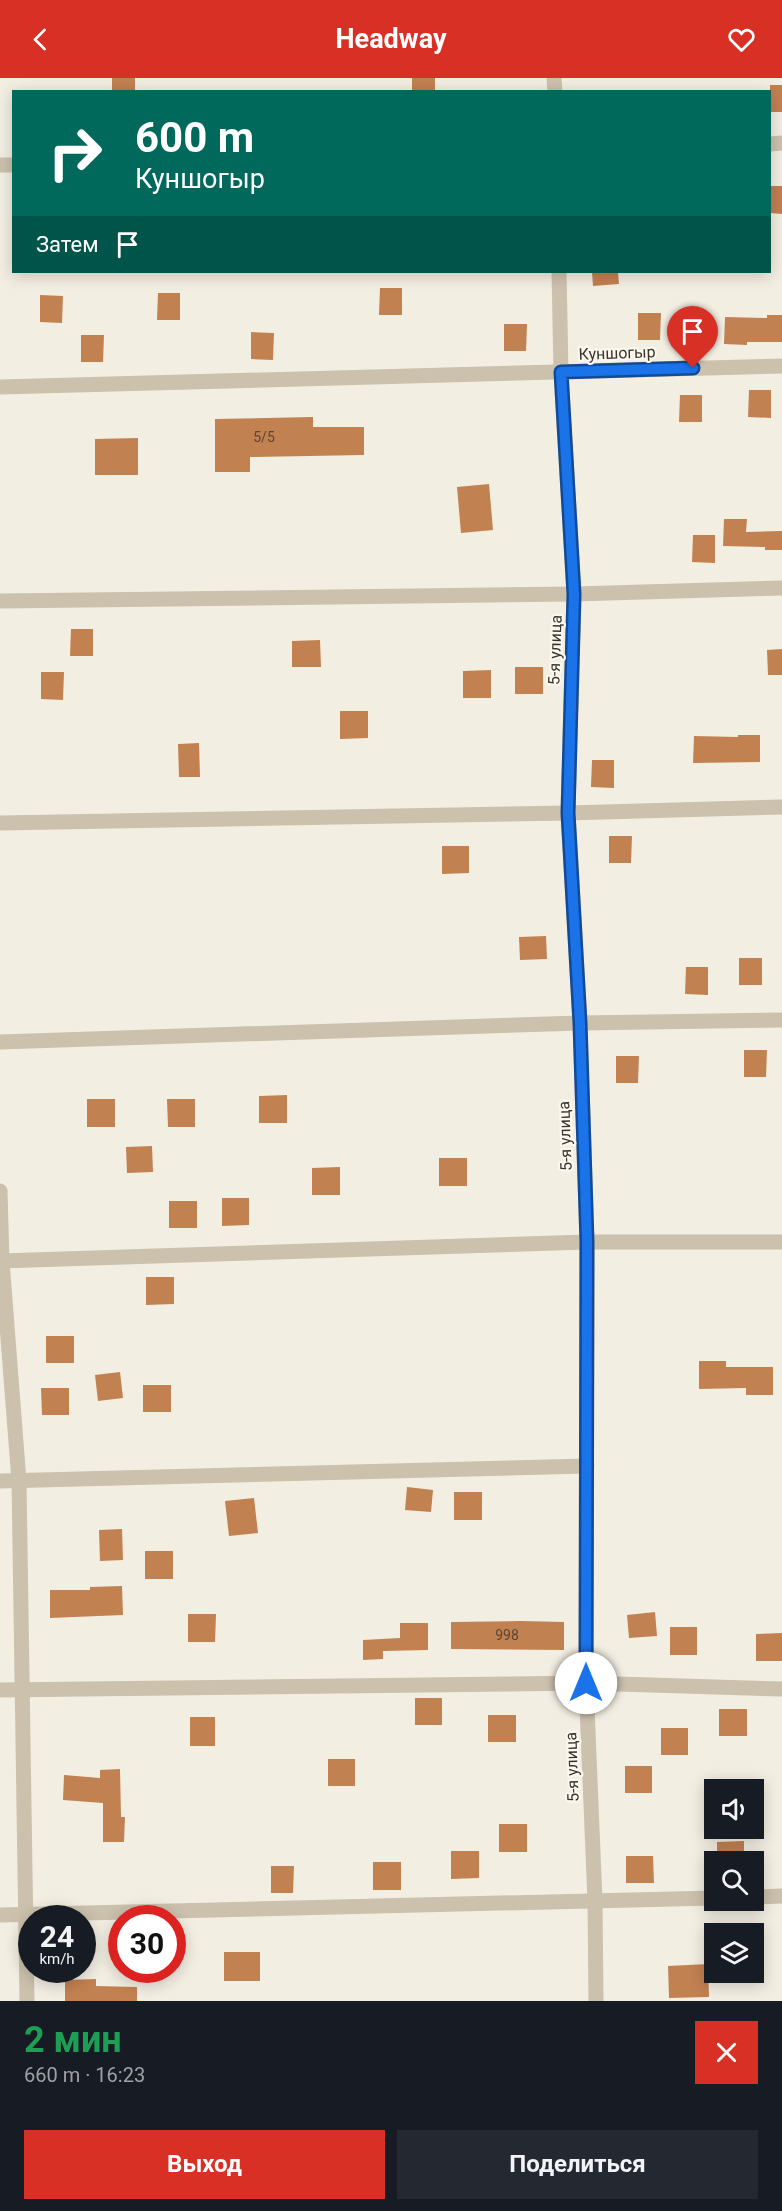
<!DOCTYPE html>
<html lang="ru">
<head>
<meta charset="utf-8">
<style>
  :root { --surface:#171b24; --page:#242831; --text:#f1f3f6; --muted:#9ea1a6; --accent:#d93025 }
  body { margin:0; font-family:Roboto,sans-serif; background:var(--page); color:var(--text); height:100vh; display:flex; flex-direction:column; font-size:22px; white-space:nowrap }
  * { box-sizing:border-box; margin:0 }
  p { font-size:20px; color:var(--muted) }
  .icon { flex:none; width:33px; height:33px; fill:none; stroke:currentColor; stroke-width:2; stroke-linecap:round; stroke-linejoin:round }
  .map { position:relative; height:1923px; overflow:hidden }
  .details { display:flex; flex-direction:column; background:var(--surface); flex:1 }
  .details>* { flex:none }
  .guide { position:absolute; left:12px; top:12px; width:759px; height:183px; border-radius:0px; box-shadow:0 3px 15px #0003; background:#00695c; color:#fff; overflow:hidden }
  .fabs { position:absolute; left:704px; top:1701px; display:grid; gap:12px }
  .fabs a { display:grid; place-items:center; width:60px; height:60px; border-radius:0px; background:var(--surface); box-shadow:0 3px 15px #0003; font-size:30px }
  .speed { position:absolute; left:18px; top:1827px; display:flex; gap:12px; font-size:30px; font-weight:700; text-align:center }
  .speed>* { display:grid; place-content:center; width:78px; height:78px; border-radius:50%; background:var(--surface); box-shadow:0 3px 15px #0003; line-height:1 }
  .speed small { font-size:15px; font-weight:400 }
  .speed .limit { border:9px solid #d22; background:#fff; color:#111 }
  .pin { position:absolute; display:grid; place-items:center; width:51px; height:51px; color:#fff; margin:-62px -26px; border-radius:50% 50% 50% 0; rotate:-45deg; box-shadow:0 0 6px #0007 }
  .pin .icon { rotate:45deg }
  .me { position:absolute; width:66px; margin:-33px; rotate:0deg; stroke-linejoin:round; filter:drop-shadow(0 0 4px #0008) }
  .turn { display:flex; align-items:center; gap:21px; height:126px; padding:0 24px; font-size:27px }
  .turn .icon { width:78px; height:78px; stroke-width:2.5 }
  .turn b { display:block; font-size:42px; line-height:51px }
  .then { display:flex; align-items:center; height:57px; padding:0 24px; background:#0003; gap:12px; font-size:22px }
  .round { display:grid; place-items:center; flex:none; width:63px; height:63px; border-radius:0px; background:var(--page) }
  .summary { display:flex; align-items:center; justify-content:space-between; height:102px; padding:0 24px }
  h1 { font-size:36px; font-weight:700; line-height:45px; color:#1e9e55 }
  .action { display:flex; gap:12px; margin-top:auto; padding:12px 24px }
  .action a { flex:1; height:69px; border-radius:0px; background:var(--accent); color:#fff; font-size:24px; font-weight:700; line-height:69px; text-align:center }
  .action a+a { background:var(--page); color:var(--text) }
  header { display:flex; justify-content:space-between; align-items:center; height:78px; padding:0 24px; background:var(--accent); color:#fff; font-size:27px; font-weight:700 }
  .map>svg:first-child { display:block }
</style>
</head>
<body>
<header><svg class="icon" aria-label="back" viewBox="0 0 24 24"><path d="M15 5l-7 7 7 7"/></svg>Headway<svg class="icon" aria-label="heart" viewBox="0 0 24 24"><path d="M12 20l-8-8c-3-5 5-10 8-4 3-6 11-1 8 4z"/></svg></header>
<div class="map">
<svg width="782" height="1923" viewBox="0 0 782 1923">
  <rect width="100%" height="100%" fill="#f3eee2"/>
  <g fill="#c28151">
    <rect x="112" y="0" width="23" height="13"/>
    <rect x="412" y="0" width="23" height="14"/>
    <rect x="770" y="7" width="12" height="27"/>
    <path d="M770 108H782V136L770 135Z"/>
    <path d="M592 194H618L619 206 593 208Z"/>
    <path d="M380 210H402V237H379Z"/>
    <path d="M158 215H180V242H157Z"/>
    <path d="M40 217 63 218 62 245 40 244Z"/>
    <path d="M638 235H661L660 262H638Z"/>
    <path d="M767 237H782V264H747V267L724 266 725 239 767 240Z"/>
    <path d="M504 246H527L526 273H504Z"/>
    <path d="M251 254 274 255 273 282 251 281Z"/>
    <path d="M81 257H104L103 284H81Z"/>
    <path d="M749 312H771V340L748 339Z"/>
    <path d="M680 317H702V344H679Z"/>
    <path d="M313 339V349H364V377L250 379V394H215V341Z"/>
    <path d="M138 360V397H95V361Z"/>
    <path d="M489 406 493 452 461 455 457 409Z"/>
    <path d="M724 441H747L746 454 782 453V472H765V469L723 468Z"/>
    <path d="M693 457H715V485L692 484Z"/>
    <path d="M71 551H93V578H70Z"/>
    <path d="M320 562 321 589H292V563Z"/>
    <path d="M782 571V597H768L767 572Z"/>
    <rect x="515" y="589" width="28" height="27"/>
    <path d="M491 592V620H463V593Z"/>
    <path d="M41 594H64L63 622 41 621Z"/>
    <path d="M340 633H368V660L340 661Z"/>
    <path d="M738 657H760V684L693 685 694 658 738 659Z"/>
    <path d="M199 665 200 699H179L178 666Z"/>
    <path d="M592 682H614V710L591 709Z"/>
    <path d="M609 758H632L631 785H609Z"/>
    <path d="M442 768H469V795L442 796Z"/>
    <path d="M546 858 547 881 520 882 519 859Z"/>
    <rect x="739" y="880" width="23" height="27"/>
    <path d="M686 889H708V917L685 916Z"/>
    <path d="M744 972H767L766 999H744Z"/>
    <path d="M616 978H639L638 1005H616Z"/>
    <path d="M287 1017V1045H259V1018Z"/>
    <rect x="87" y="1021" width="28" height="28"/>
    <path d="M167 1021H195V1049H168Z"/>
    <path d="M152 1068 153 1094 127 1095 126 1069Z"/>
    <rect x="439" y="1080" width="28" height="28"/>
    <path d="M340 1089V1117H312V1090Z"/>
    <path d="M222 1120H249V1147L222 1148Z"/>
    <rect x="169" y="1123" width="28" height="27"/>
    <path d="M146 1199H174V1226L146 1227Z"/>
    <rect x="46" y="1258" width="28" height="27"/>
    <path d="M699 1283H726V1289H773V1317H746V1310L699 1311Z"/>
    <path d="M120 1294 123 1320 98 1323 95 1297Z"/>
    <rect x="143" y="1307" width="28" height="27"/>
    <path d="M41 1310H69V1337H42Z"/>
    <path d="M407 1409 433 1412 431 1434 405 1432Z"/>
    <rect x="454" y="1414" width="28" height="28"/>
    <path d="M254 1420 258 1455 229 1458 225 1423Z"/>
    <path d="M122 1451 123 1482 100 1483 99 1452Z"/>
    <rect x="145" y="1473" width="28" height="28"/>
    <path d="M122 1508 123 1537 50 1540V1512H90V1509Z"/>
    <path d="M655 1534 657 1558 629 1560 627 1537Z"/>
    <path d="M188 1536H216L215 1564H188Z"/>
    <path d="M521 1543 564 1544V1572L451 1571V1544Z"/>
    <path d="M400 1545H428V1572L383 1573V1581L363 1582V1562L400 1560Z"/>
    <rect x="670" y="1549" width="27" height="28"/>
    <path d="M782 1555V1583H756V1556Z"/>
    <rect x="415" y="1620" width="27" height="27"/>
    <rect x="719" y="1631" width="28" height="27"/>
    <rect x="488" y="1637" width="28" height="27"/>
    <rect x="190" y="1639" width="25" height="29"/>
    <rect x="661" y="1650" width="27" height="27"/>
    <rect x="328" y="1681" width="27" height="27"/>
    <rect x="625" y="1688" width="27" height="27"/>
    <path d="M120 1691 121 1739H125L124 1764H103V1725L63 1722 64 1697 100 1700V1692Z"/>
    <rect x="499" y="1746" width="28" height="28"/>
    <path d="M744 1763V1784H717V1764Z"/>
    <path d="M451 1773H479V1800L451 1801Z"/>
    <path d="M626 1778H653L654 1805H626Z"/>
    <rect x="373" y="1784" width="28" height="28"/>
    <path d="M271 1788H294L293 1815H271Z"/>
    <rect x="224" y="1874" width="36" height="29"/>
    <path d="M708 1886 709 1919 669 1920 668 1888Z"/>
    <path d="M96 1901V1908L137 1909V1923H65V1902Z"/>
  </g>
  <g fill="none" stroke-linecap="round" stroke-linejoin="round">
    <g stroke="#cbc1ad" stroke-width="15">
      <path d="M554 0 555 14"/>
      <path d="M770 66 782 65"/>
      <path d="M0 87H14"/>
      <path d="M559 194 561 294 574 516 568 735 580 945 587 1164 586 1605 595 1823 596 1923"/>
      <path d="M0 309 782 288"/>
      <path d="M0 523 574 516 782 510"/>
      <path d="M0 745 568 735 782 729"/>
      <path d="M0 964 580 945 782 942"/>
      <path d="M0 1113 2 1183 19 1403 27 1923"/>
      <path d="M0 1183 587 1164H782"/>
      <path d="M0 1403 587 1388"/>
      <path d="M0 1612 586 1605 782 1611"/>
      <path d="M753 1819 782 1818"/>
      <path d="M0 1837 714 1820"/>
    </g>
  </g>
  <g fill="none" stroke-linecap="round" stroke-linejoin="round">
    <defs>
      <path id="route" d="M586 1605 587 1164 580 945 568 735 574 516 561 294 693 290"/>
    </defs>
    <use href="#route" stroke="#114b97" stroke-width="15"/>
    <use href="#route" stroke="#1a73e8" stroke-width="10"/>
  </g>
  <g text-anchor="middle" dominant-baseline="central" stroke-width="4.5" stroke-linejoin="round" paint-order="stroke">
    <g font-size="14" fill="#5c4635">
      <text x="264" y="359">5/5</text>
      <text x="507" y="1557">998</text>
    </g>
    <g font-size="16" fill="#3a332c" stroke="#faf7ee">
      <text transform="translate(617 275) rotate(-2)">Куншогыр</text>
      <text transform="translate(555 572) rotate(-88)">5-я улица</text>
      <text transform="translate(565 1058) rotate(-92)">5-я улица</text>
      <text transform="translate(572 1689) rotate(-92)">5-я улица</text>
    </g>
  </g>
</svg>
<div class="fabs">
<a><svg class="icon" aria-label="sound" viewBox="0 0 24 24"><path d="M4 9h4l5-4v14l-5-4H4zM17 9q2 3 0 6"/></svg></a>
<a><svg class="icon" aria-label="search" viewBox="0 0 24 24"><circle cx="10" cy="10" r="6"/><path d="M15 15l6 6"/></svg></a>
<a><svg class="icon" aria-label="layers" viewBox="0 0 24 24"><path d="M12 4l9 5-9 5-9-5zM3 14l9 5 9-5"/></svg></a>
</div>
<div class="speed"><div>24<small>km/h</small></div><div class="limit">30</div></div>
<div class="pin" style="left:693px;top:290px;background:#d93025"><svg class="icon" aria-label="arrive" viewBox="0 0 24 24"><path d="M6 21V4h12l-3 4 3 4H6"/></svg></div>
<svg class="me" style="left:586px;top:1605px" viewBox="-20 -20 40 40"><circle r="19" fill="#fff"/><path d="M0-13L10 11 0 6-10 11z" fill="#1a73e8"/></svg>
<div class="guide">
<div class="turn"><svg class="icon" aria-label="right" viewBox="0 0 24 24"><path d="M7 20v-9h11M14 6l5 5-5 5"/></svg><div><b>600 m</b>Куншогыр</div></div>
<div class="then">Затем<svg class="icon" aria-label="arrive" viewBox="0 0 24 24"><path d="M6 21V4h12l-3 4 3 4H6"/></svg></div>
</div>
</div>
<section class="details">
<div class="summary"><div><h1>2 мин</h1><p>660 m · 16:23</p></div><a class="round" style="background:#d93025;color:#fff"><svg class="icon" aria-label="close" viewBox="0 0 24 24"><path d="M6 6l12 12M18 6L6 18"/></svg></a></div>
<div class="action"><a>Выход</a><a>Поделиться</a></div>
</section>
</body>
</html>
